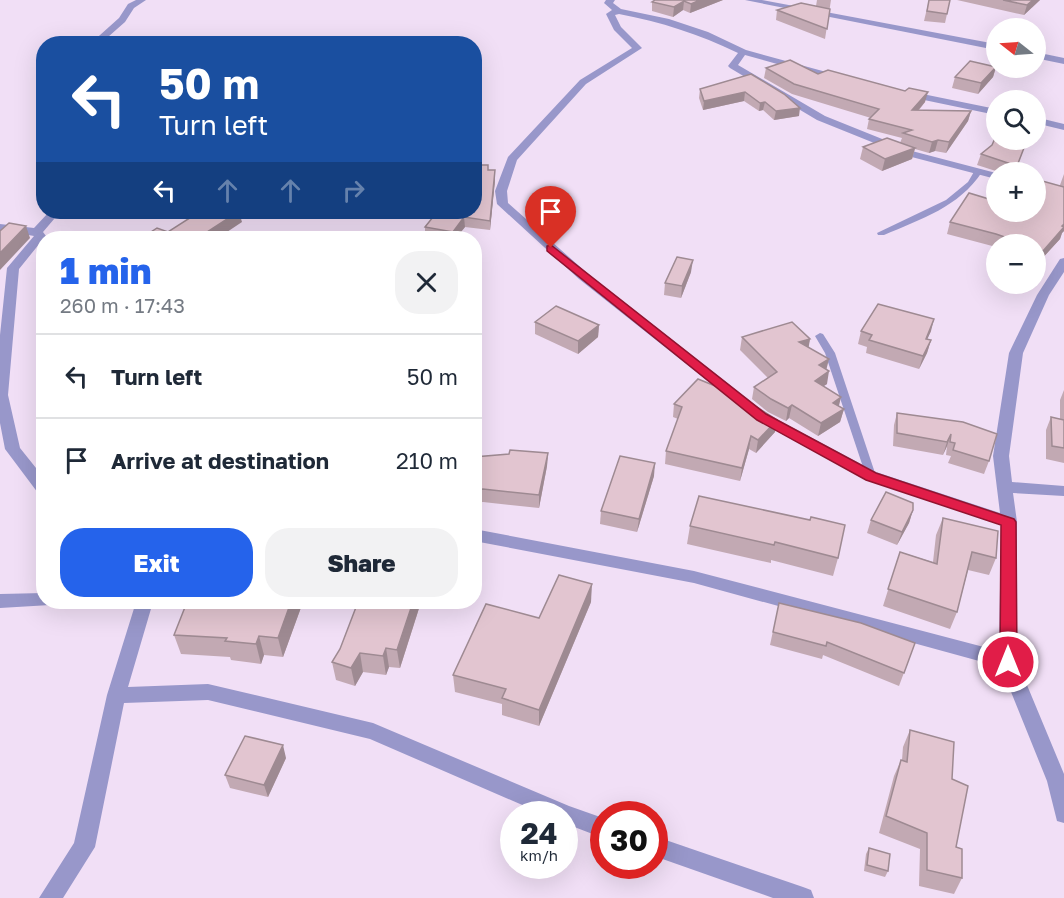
<!DOCTYPE html>
<html lang="en">
<head>
<meta charset="utf-8">
<style>
  :root { --surface:#fff; --page:#f2f2f3; --text:#1f2937; --muted:#747a83; --line:#e0e1e3; --accent:#2563eb }
  body { margin:0; font-family:"Golos Text",sans-serif; background:var(--page); color:var(--text); height:100vh; display:flex; flex-direction:column; font-size:22px; white-space:nowrap }
  * { box-sizing:border-box; margin:0 }
  p { font-size:20px; color:var(--muted) }
  .icon { flex:none; width:33px; height:33px; fill:none; stroke:currentColor; stroke-width:2; stroke-linecap:round; stroke-linejoin:round }
  .map { position:relative; flex:1; overflow:hidden }
  .drawer { position:absolute; left:36px; top:231px; width:446px; height:378px; display:flex; flex-direction:column; background:var(--surface); border-radius:24px; box-shadow:0 6px 24px #0002 }
  .drawer>* { flex:none }
  .hud { position:absolute; left:36px; top:36px; width:446px; height:183px; border-radius:24px; box-shadow:0 6px 24px #0002; background:#1a4fa0; color:#fff; overflow:hidden }
  .needle { width:39px; rotate:287deg }
  .controls { position:absolute; left:986px; top:18px; display:grid; gap:12px }
  .controls a { display:grid; place-items:center; width:60px; height:60px; border-radius:50%; background:var(--surface); box-shadow:0 6px 24px #0002; font-size:30px }
  .speed { position:absolute; left:500px; top:801px; display:flex; gap:12px; font-size:30px; font-weight:700; text-align:center }
  .speed>* { display:grid; place-content:center; width:78px; height:78px; border-radius:50%; background:var(--surface); box-shadow:0 6px 24px #0002; line-height:1 }
  .speed small { font-size:15px; font-weight:400 }
  .speed .limit { border:9px solid #d22; background:#fff; color:#111 }
  .pin { position:absolute; display:grid; place-items:center; width:51px; height:51px; color:#fff; margin:-62px -26px; border-radius:50% 50% 50% 0; rotate:-45deg; box-shadow:0 0 6px #0007 }
  .pin .icon { rotate:45deg }
  .me { position:absolute; width:66px; margin:-33px; rotate:0deg; stroke-linejoin:round; filter:drop-shadow(0 0 4px #0008) }
  .turn { display:flex; align-items:center; gap:21px; height:126px; padding:0 24px; font-size:27px }
  .turn .icon { width:78px; height:78px; stroke-width:2.5 }
  .turn b { display:block; font-size:42px; line-height:51px }
  .lanes { display:flex; align-items:center; height:57px; padding:0 24px; background:#0003; justify-content:center; gap:30px; direction:ltr }
  .lanes .off { opacity:.35 }
  .round { display:grid; place-items:center; flex:none; width:63px; height:63px; border-radius:24px; background:var(--page) }
  .head { display:flex; align-items:center; justify-content:space-between; height:102px; padding:0 24px }
  h1 { font-size:36px; font-weight:800; line-height:45px; color:var(--accent) }
  .cta { display:flex; gap:12px; margin-top:auto; padding:12px 24px }
  .cta a { flex:1; height:69px; border-radius:24px; background:var(--accent); color:#fff; font-size:24px; font-weight:800; line-height:69px; text-align:center }
  .cta a+a { background:var(--page); color:var(--text) }
  ul { padding:0; list-style:none }
  li { display:flex; align-items:center; gap:18px; height:84px; padding:0 24px; border-top:2px solid var(--line) }
  li div { flex:1 }
  li b { display:block; font-size:22px }
  li em { font-style:normal }
  .map>svg:first-child { display:block }
</style>
</head>
<body>
<div class="map">
<svg width="1064" height="898" viewBox="0 0 1064 898">
  <rect width="100%" height="100%" fill="#f1dff6"/>
  <g fill="none" stroke-linecap="round" stroke-linejoin="round">
    <g fill="#9897ca" fill-rule="evenodd">
      <path d="M975 170 982 172C959 207 921 219 884 235H878L877 233 946 200 968 182Z"/>
      <path d="M820 333 823 334 835 353 876 476 875 479H867L825 353 815 336Z"/>
    </g>
    <g fill="#9897ca" fill-rule="evenodd">
      <path d="M136 0H146L134 8 125 22 100 44H90L119 18 128 4Z"/>
      <path d="M606 0H615L613 3 621 9 669 19 708 32 746 50 841 76 843 78 838 81 745 55 738 65 825 116 912 151 996 173V179L904 155 817 120 730 68 728 66 738 53C699 34 661 22 619 14L615 15 621 27 642 48 586 84 517 160 507 191 508 203 587 273 767 414 876 472 1000 513 993 456 1009 353 1037 295 1060 259 1064 258V272L1049 295 1023 353 1009 456 1012 482 1064 486V496L1013 493 1017 522V661L1064 774V823L1057 821 1047 781 1001 667 694 583 474 541V529L694 571 999 651 1001 525 866 480 757 420 579 279 497 204 495 191 508 157 580 80 632 48 614 30 606 14 612 10 604 3Z"/>
      <path d="M745 0H762L996 44V50Z"/>
      <path d="M1035 52 1064 58V64L1035 58Z"/>
      <path d="M908 91 996 109V115L905 96 903 94Z"/>
      <path d="M1035 117 1064 124V130L1035 123Z"/>
      <path d="M49 212H60L43 232 46 236 44 238 19 269 8 395 20 448 44 478V494L38 493 5 449 0 423V335L7 268 34 236 0 230V224L34 228Z"/>
      <path d="M44 593V602H52L50 605 0 608V594Z"/>
      <path d="M136 602H153L128 687 208 684 373 723 569 806 603 818V838L564 823V814H543L370 739 208 700 124 703 95 847 63 898H39L74 843 107 695Z"/>
      <path d="M654 836 803 887 811 890 814 898H773L654 856Z"/>
    </g>
  </g>
  <g fill="#c2a9b3">
    <path d="M655 0H723L690 13 683 10 673 17 652 11V2Z"/>
    <path d="M817 0H831L825 39 776 20 777 10 816 6Z"/>
    <path d="M929 0 947 14 945 23 924 21Z"/>
    <path d="M957 0H1040L1024 15Z"/>
    <path d="M996 67 993 77 978 94 952 88 955 77Z"/>
    <path d="M766 68 818 74 925 102 919 110 971 111 968 121 946 153 935 151 929 153 915 149 912 159 882 171 860 159 863 147 900 143 902 138 867 129 869 119 871 118 792 94 764 78Z"/>
    <path d="M751 74 799 116 774 120 763 110 759 111 744 101 703 110 699 98 700 89Z"/>
    <path d="M1027 140 1015 172H999L977 165 981 154Z"/>
    <path d="M488 165V170L495 180 490 230 465 227 456 238H434L425 237V227Z"/>
    <path d="M1064 174V231L1062 233 1060 239 1038 263 1035 262V244H996V247L947 234 950 222 989 199 1060 185Z"/>
    <path d="M691 272 681 298 664 295 665 283Z"/>
    <path d="M535 322 599 325 598 337 578 354 535 334Z"/>
    <path d="M861 331H931L927 339 931 340 927 353 919 369 866 353 867 347 858 344Z"/>
    <path d="M742 337 810 339 808 347 826 370 827 384 823 386 839 406 844 409 840 422 818 436 789 418 786 421 768 412 752 399 754 387 768 378 740 350Z"/>
    <path d="M1064 390V463L1046 459V430L1051 417 1060 419V400Z"/>
    <path d="M674 404 775 432 756 453 749 449 740 481 665 464 666 451 678 419 673 417Z"/>
    <path d="M897 413 963 422 989 461 984 474 948 463 951 456 946 455 947 446 943 455 893 446 894 425Z"/>
    <path d="M548 453 547 466 539 508 483 502 474 503V457Z"/>
    <path d="M654 476 637 532 600 524 601 511Z"/>
    <path d="M913 510 909 523 897 545 867 533 871 520Z"/>
    <path d="M943 518 996 558 989 575 968 570 957 612 950 629 883 606 900 552 933 562 936 535Z"/>
    <path d="M810 520 838 558 833 576 771 560V563L687 544 690 526Z"/>
    <path d="M187 602H303L283 657 264 655 261 664 231 660 230 657 181 654 174 635Z"/>
    <path d="M358 602H421L400 668 389 667 386 675 363 672 355 686 336 680 332 662 340 649Z"/>
    <path d="M591 602 539 726 502 715V704L455 692 453 675 539 618Z"/>
    <path d="M779 603 915 643 899 686 823 655 822 659 770 645Z"/>
    <path d="M910 730 952 779 956 847 962 878 954 894 919 886 920 849 879 833 894 776 901 760H902L903 747Z"/>
    <path d="M286 758 268 797 230 788 225 775Z"/>
    <path d="M869 848 888 871 885 877 864 871 866 854Z"/>
  </g>
  <g fill="#9e8a92">
    <path d="M700 0H723L690 13 691 4Z"/>
    <path d="M1033 0H1040L1024 15 1027 5Z"/>
    <path d="M684 1 683 10 673 17 674 7Z"/>
    <path d="M996 67 993 77 978 94 981 83Z"/>
    <path d="M745 92 744 101 703 110 704 101Z"/>
    <path d="M928 92 925 102 910 120 912 110Z"/>
    <path d="M765 102 763 110 759 111 760 103Z"/>
    <path d="M800 108 799 116 774 120 776 111Z"/>
    <path d="M971 111 968 121 946 153 949 142Z"/>
    <path d="M938 140 935 151 929 153 932 142Z"/>
    <path d="M915 148 912 159 882 171 885 159Z"/>
    <path d="M495 170V180L490 230V221Z"/>
    <path d="M238 212H239L242 222 218 238H198Z"/>
    <path d="M464 217 465 227 456 238H454L453 232Z"/>
    <path d="M1064 224V231L1062 233 1060 239 1038 263 1043 251Z"/>
    <path d="M26 226 30 238 0 270V253Z"/>
    <path d="M693 260 691 272 681 298 682 286Z"/>
    <path d="M934 319 931 331 922 351 926 339Z"/>
    <path d="M599 325 598 337 578 354V341Z"/>
    <path d="M810 339 808 351 799 342Z"/>
    <path d="M931 340 927 353 919 369 923 356Z"/>
    <path d="M829 359 826 371 819 365Z"/>
    <path d="M829 371 827 384 812 394 815 381Z"/>
    <path d="M841 397 838 410 833 403Z"/>
    <path d="M792 405 789 418 786 421 788 408Z"/>
    <path d="M844 409 840 422 818 436 821 423Z"/>
    <path d="M777 420 775 432 756 453 758 440Z"/>
    <path d="M951 434 947 446 943 455 947 442Z"/>
    <path d="M751 436 749 449 740 481 742 468Z"/>
    <path d="M548 453 547 466 539 508V495Z"/>
    <path d="M655 463 654 476 637 532 639 519Z"/>
    <path d="M913 510 909 523 897 545 902 532Z"/>
    <path d="M592 584 591 602 539 726V710Z"/>
    <path d="M291 602H303L283 657 278 638Z"/>
    <path d="M413 602H421L400 668 397 650Z"/>
    <path d="M259 636 264 655 261 664 256 644Z"/>
    <path d="M386 648 389 667 386 675 383 656Z"/>
    <path d="M360 653 363 672 355 686 351 668Z"/>
    <path d="M283 745 286 758 268 797 264 785Z"/>
  </g>
  <g fill="#e2c5d0" stroke="#9e8a92" stroke-width="1.5">
    <path d="M655 0H700L691 4 684 1 674 7 652 2Z"/>
    <path d="M929 0H950L947 14 927 11Z"/>
    <path d="M1003 0H1033L1027 5Z"/>
    <path d="M801 3 830 9 827 29 777 10Z"/>
    <path d="M790 60 818 74 828 70 905 91 909 88 928 92 912 110 971 111 949 142 938 140 932 142 903 133 912 130 869 119 879 109 794 84 766 68Z"/>
    <path d="M970 61 996 67 981 83 955 77Z"/>
    <path d="M751 74 784 94 800 108 776 111 765 102 760 103 745 92 704 101 700 89Z"/>
    <path d="M996 136V140H1027L1017 166 981 154 992 145Z"/>
    <path d="M887 138 915 148 885 159 863 147Z"/>
    <path d="M474 165H488V170H495L490 221 464 217 453 232 425 227 437 212H474Z"/>
    <path d="M1035 179 1064 187V224L1062 226 1064 227 1043 251 1035 248V244H1025L996 234 950 222 969 193 989 199 996 188V212H1035Z"/>
    <path d="M199 212H238L198 238H148V234L157 228 168 232Z"/>
    <path d="M9 223 26 226 0 253V231Z"/>
    <path d="M677 257 693 260 682 286 665 283Z"/>
    <path d="M878 304 934 319 926 339 931 340 923 356 869 340 872 335 861 331Z"/>
    <path d="M556 306 599 325 578 341 535 322Z"/>
    <path d="M792 322 810 339 799 342 829 359 819 365 829 371 815 381 841 397 833 403 844 409 821 423 792 405 788 408 771 399 754 387 777 372 742 337Z"/>
    <path d="M698 379 740 396 777 420 758 440 751 436 742 468 666 451 682 407 674 404Z"/>
    <path d="M897 413 963 422 997 434 989 461 953 450 955 443 950 442 951 434 947 442 897 433Z"/>
    <path d="M1051 417 1064 420V448L1052 446Z"/>
    <path d="M510 450 548 453 539 495 483 489 474 490V457L509 454Z"/>
    <path d="M620 456 655 463 639 519 601 511Z"/>
    <path d="M886 492 913 503V510L902 532 871 520Z"/>
    <path d="M699 496 810 520 811 517 845 525 838 558 775 542 774 545 690 526Z"/>
    <path d="M943 518 998 531 996 558 972 552 957 612 888 589 900 552 937 564Z"/>
    <path d="M559 575 592 584 539 710 502 698 506 689 453 675 486 604 539 618Z"/>
    <path d="M187 602H291L278 638 259 636 256 644 225 641 227 638 174 635Z"/>
    <path d="M358 602H413L397 650 386 648 383 656 360 653 351 668 332 662 340 649Z"/>
    <path d="M779 603 861 623 915 643 904 673 827 642 826 646 773 632Z"/>
    <path d="M910 730 954 742 952 779 968 786 956 847 962 849V878L927 870V833L886 816 901 760 907 762Z"/>
    <path d="M245 736 283 745 264 785 225 775Z"/>
    <path d="M869 848 890 854 888 871 867 865Z"/>
  </g>
  <path fill="#e11d48" stroke="#92132f" stroke-width="1.5" d="M551 245 766 414 876 473 1014 519 1016 522 1017 662 1014 666 1008 668 1002 666 1000 662 1001 525 866 480 757 420 547 251V246Z"/>
</svg>
<div class="controls">
<a><svg class="needle" viewBox="-14 -14 28 28"><path d="M0-13l5 13h-10z" fill="#e53935"/><path d="M0 13l5-13h-10z" fill="#747a83"/></svg></a>
<a><svg class="icon" aria-label="search" viewBox="0 0 24 24"><circle cx="10" cy="10" r="6"/><path d="M15 15l6 6"/></svg></a>
<a>+</a>
<a>−</a>
</div>
<div class="speed"><div>24<small>km/h</small></div><div class="limit">30</div></div>
<div class="pin" style="left:551px;top:248px;background:#d93025"><svg class="icon" aria-label="arrive" viewBox="0 0 24 24"><path d="M6 21V4h12l-3 4 3 4H6"/></svg></div>
<svg class="me" style="left:1008px;top:662px" viewBox="-20 -20 40 40"><circle r="17" fill="#e11d48" stroke="#fff" stroke-width="3"/><path d="M0-11L8 9 0 5-8 9z" fill="#fff"/></svg>
<div class="hud">
<div class="turn"><svg class="icon" aria-label="left" viewBox="0 0 24 24"><path d="M17 20v-9H6M10 6l-5 5 5 5"/></svg><div><b>50 m</b>Turn left</div></div>
<div class="lanes"><svg class="icon" aria-label="left" viewBox="0 0 24 24"><path d="M17 20v-9H6M10 6l-5 5 5 5"/></svg><svg class="icon off" aria-label="ahead" viewBox="0 0 24 24"><path d="M12 20V5M6 11l6-6 6 6"/></svg><svg class="icon off" aria-label="ahead" viewBox="0 0 24 24"><path d="M12 20V5M6 11l6-6 6 6"/></svg><svg class="icon off" aria-label="right" viewBox="0 0 24 24"><path d="M7 20v-9h11M14 6l5 5-5 5"/></svg></div>
</div>
<section class="drawer">
<div class="head"><div><h1>1 min</h1><p>260 m · 17:43</p></div><a class="round"><svg class="icon" aria-label="close" viewBox="0 0 24 24"><path d="M6 6l12 12M18 6L6 18"/></svg></a></div>
<ul>
<li><svg class="icon" aria-label="left" viewBox="0 0 24 24"><path d="M17 20v-9H6M10 6l-5 5 5 5"/></svg><div><b>Turn left</b></div><em>50 m</em></li>
<li><svg class="icon" aria-label="arrive" viewBox="0 0 24 24"><path d="M6 21V4h12l-3 4 3 4H6"/></svg><div><b>Arrive at destination</b></div><em>210 m</em></li>
</ul>
<div class="cta"><a>Exit</a><a>Share</a></div>
</section>
</div>
</body>
</html>
